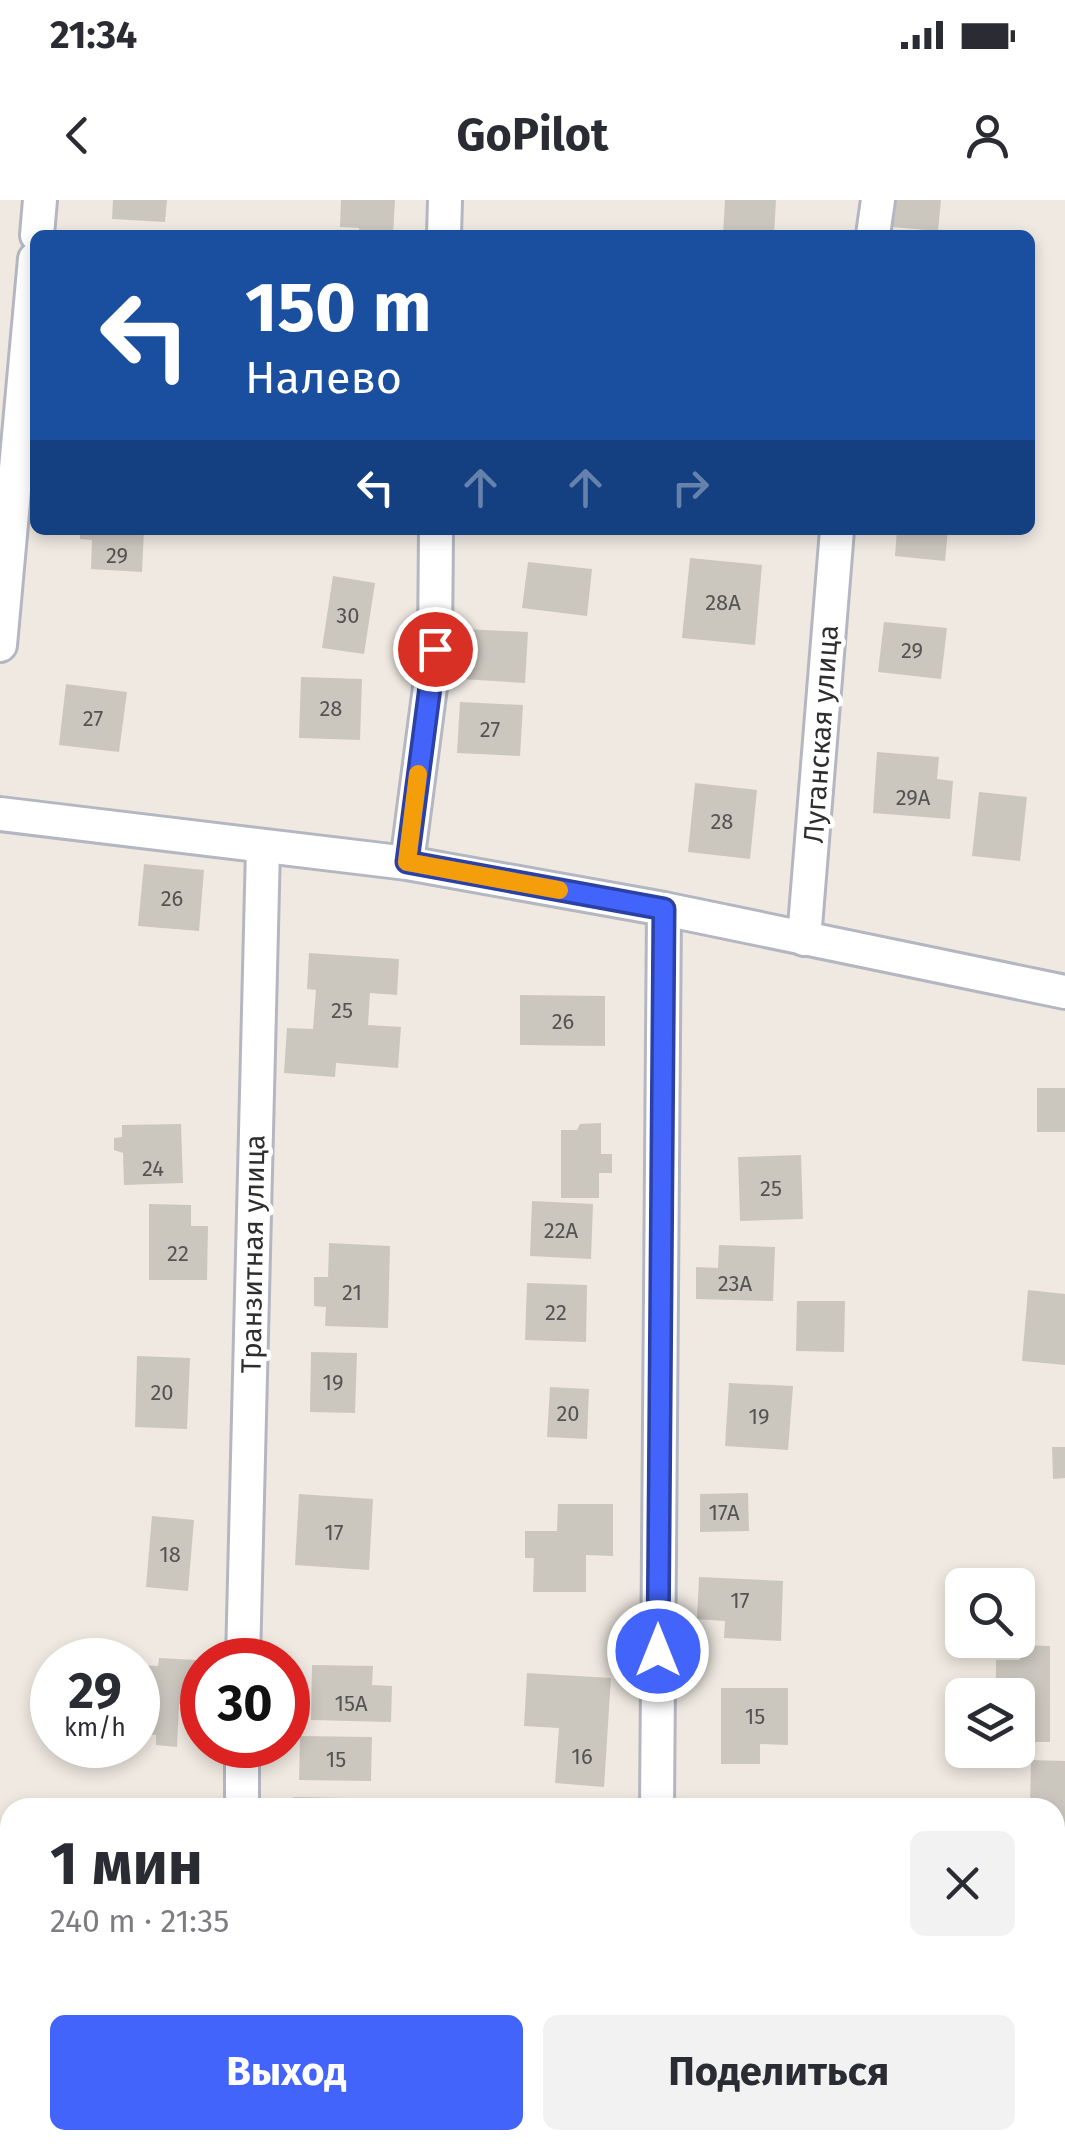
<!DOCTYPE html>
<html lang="ru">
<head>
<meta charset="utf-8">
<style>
  :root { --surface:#fff; --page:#f2f2f3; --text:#2b2b33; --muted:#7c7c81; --accent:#4264fb }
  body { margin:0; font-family:"Fira Sans",sans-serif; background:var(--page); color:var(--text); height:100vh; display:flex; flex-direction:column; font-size:38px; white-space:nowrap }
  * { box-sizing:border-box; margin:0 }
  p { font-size:32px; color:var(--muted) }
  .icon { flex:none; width:55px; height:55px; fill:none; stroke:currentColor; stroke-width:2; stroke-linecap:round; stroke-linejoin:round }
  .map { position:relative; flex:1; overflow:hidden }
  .drawer { position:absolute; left:0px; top:1598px; width:1065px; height:352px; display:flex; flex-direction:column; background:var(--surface); border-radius:30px 30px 0 0; box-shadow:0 5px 15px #0003 }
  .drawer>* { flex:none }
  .banner { position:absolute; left:30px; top:30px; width:1005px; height:305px; border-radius:15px; box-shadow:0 5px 15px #0003; background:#1a4fa0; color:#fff; overflow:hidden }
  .buttons { position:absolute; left:945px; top:1368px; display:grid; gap:20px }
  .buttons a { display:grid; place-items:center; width:90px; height:90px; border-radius:15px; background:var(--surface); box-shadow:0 5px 15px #0003; font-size:50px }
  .speed { position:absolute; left:30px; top:1438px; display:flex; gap:20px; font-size:50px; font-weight:700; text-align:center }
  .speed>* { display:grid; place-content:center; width:130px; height:130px; border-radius:50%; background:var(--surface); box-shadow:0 5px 15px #0003; line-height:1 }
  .speed small { font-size:25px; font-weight:400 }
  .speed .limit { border:15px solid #d22; background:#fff; color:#111 }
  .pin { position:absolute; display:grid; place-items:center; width:85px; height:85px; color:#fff; margin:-42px; border:5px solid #fff; border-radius:50%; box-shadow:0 2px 10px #0007 }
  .me { position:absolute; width:110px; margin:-55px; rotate:0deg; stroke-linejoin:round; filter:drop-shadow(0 0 8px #0008) }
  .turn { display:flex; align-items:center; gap:35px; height:210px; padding:0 50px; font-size:45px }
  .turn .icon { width:130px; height:130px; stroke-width:2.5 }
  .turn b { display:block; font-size:70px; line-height:85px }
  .lanes { display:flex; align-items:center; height:95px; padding:0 50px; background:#0003; justify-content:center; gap:50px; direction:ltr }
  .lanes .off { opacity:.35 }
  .round { display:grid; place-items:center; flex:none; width:105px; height:105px; border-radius:15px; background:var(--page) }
  .head { display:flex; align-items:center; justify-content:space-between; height:170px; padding:0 50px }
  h1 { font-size:60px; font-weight:700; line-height:75px }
  .cta { display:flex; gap:20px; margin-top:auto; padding:20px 50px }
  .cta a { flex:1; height:115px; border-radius:15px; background:var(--accent); color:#fff; font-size:40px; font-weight:700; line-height:115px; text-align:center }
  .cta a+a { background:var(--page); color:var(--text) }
  .status { display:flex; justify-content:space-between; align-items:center; height:70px; padding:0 50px; background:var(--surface); direction:ltr }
  .status svg { height:28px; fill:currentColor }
  header { display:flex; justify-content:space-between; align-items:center; height:130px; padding:0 50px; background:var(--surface); font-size:45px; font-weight:700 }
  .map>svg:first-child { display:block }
</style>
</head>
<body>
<div class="status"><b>21:34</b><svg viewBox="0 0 49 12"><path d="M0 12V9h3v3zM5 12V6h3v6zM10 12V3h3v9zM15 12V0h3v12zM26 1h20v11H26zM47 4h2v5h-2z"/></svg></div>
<header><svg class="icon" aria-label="back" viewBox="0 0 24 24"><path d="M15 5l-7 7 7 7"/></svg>GoPilot<svg class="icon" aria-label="person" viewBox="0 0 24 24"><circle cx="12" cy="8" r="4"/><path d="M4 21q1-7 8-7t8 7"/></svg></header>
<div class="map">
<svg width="1065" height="1949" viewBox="0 0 1065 1949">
  <rect width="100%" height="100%" fill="#efe9e1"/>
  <g fill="#cbc7bf">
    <path d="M113 0H167L165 22 112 19Z"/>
    <path d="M341 0H395L393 35H359V28L340 27Z"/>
    <path d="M725 0H776L774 35H723Z"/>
    <path d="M895 0H941L938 31 892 27Z"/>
    <path d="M80 330H144L142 372 91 369 92 340 80 339Z"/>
    <path d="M897 330H948L945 361 895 356Z"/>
    <path d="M690 358 762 365 755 445 682 438Z"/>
    <path d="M528 362 592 369 587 416 522 408Z"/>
    <path d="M333 376 375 383 364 454 322 448Z"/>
    <path d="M884 422 947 428 941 479 878 472Z"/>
    <path d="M465 429 528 432 525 483 462 479Z"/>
    <path d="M301 477 362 479 360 540 299 538Z"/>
    <path d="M66 484 127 492 119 552 59 545Z"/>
    <path d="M460 502 523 505 520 556 457 553Z"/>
    <path d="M877 552 939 557 937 579 953 581 950 619 873 613Z"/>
    <path d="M695 583 757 590 750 659 688 652Z"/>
    <path d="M979 592 1027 597 1020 661 972 656Z"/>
    <path d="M144 664 204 670 199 731 138 726Z"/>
    <path d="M309 753 399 759 397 795 370 793 368 825 401 827 398 868 336 863 335 877 284 873 287 828 313 829 316 790 307 789Z"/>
    <path d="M520 795 605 796V846L520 845Z"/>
    <rect x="1037" y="888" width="28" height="44"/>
    <path d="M601 923V954H612V973H599V998H561V930H577L580 924Z"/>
    <path d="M181 924 183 983 124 985 123 953 114 950V938L122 937V925Z"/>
    <path d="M801 955 803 1019 740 1021 738 957Z"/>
    <path d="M532 1001 593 1004 591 1059 530 1056Z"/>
    <path d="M149 1004 191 1005V1026H208L207 1080H149Z"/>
    <path d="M329 1043 390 1046 388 1128 325 1126 326 1107 314 1106V1077H328Z"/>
    <path d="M719 1045 775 1047 773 1101 696 1099V1067L718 1068Z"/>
    <path d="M527 1083 587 1085 586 1142 525 1140Z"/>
    <path d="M1028 1090 1065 1094V1165L1022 1161Z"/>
    <path d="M797 1101H845L844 1152 796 1151Z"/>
    <path d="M311 1152 357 1153 355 1213 310 1212Z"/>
    <path d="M137 1156 190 1158 187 1229 135 1227Z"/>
    <path d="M729 1183 793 1186 788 1250 725 1246Z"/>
    <path d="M550 1187 589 1189 587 1239 547 1237Z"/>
    <path d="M1052 1247H1065V1278L1053 1279Z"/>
    <path d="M748 1293 749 1331 700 1332V1294Z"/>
    <path d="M299 1294 373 1299 369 1370 295 1365Z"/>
    <path d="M558 1304H613V1356L586 1355V1392H533L534 1358H525V1331H557Z"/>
    <path d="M152 1316 194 1320 188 1391 146 1387Z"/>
    <path d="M699 1377 783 1381 781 1441 724 1438 725 1421 697 1419Z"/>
    <path d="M1020 1445 1050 1446V1542H1018V1495H996V1460H1020Z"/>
    <path d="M159 1458 196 1460 194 1506 179 1504 177 1547 156 1545V1535L142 1534 145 1496 138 1495V1465L158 1466Z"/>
    <path d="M312 1465 373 1466 372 1485 392 1486 391 1522 311 1520Z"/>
    <path d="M527 1473 611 1478 604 1587 555 1583 559 1528 524 1526Z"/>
    <path d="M721 1488H788V1545L760 1544V1564H721Z"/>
    <path d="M300 1536 372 1537 371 1581 299 1580Z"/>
    <path d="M1031 1560 1065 1561V1655L1055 1654V1608H1030Z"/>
    <path d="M293 1597 346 1598V1608H293Z"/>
    <rect x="723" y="1604" width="60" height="4"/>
    <rect x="1055" y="1689" width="10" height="102"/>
    <path d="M1055 1805 1065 1807V1870L1055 1868Z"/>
    <path d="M139 1940H197L198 1949H139Z"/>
    <path d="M292 1940H365L364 1949 291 1944Z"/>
  </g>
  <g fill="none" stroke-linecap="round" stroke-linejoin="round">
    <defs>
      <g id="minor">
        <path d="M37 35 40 0"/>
        <path d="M444 35 445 0"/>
        <path d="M873 35 878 0"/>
        <path d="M0 445 35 59"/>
        <path d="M0 614 407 663 664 709 1065 792"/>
        <path d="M407 663 435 449 436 330"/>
        <path d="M804 739 837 330"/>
        <path d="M243 1460 263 648"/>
        <path d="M242 1608V1545"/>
        <path d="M657 1608 664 709"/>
        <path d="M240 1949V1940"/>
        <path d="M654 1949V1940"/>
      </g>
    </defs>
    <use href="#minor" stroke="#b4b7c1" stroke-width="38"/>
    <use href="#minor" stroke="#fff" stroke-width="32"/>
  </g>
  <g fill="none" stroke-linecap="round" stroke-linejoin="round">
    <defs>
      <path id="route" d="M435 449 407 662 664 709 658 1451"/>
    </defs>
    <use href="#route" stroke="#2b41a3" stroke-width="25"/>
    <use href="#route" stroke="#4264fb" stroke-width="18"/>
    <path stroke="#f59e0b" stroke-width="18" d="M418 574 407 662 559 690"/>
  </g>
  <g text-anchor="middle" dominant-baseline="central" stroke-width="9" stroke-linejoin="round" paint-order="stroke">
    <g font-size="22" fill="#555452">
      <text x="117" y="355">29</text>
      <text x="723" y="402">28А</text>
      <text x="348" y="415">30</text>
      <text x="912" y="450">29</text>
      <text x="331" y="508">28</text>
      <text x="93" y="518">27</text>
      <text x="490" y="529">27</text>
      <text x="913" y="597">29А</text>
      <text x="722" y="621">28</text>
      <text x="172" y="698">26</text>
      <text x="342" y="810">25</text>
      <text x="563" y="821">26</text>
      <text x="153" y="968">24</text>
      <text x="771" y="988">25</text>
      <text x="561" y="1030">22А</text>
      <text x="178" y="1053">22</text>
      <text x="735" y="1083">23А</text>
      <text x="352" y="1092">21</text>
      <text x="556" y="1112">22</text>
      <text x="333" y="1182">19</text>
      <text x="162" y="1192">20</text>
      <text x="568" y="1213">20</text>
      <text x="759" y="1216">19</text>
      <text x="724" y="1312">17А</text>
      <text x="334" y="1332">17</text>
      <text x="170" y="1354">18</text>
      <text x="740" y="1400">17</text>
      <text x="351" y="1503">15А</text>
      <text x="755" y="1516">15</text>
      <text x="582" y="1556">16</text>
      <text x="336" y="1559">15</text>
    </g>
    <g font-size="28" fill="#2e2e2e" stroke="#fff">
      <text transform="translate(821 534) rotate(-86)">Луганская улица</text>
      <text transform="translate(253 1054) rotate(-89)">Транзитная улица</text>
    </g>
  </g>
</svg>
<div class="buttons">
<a><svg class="icon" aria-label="search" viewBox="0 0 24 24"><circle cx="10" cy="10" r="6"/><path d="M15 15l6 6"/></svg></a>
<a><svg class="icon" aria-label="layers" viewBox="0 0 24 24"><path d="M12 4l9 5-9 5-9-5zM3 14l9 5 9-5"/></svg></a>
</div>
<div class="speed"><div>29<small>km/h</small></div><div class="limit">30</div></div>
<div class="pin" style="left:435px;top:449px;background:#d93025"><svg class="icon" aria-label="arrive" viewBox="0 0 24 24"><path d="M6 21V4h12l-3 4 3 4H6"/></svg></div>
<svg class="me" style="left:658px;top:1451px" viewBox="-20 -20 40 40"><circle r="17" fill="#4264fb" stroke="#fff" stroke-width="3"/><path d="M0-11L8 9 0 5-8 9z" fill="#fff"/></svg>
<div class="banner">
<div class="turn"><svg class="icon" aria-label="left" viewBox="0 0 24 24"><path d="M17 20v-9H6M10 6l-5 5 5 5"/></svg><div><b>150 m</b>Налево</div></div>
<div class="lanes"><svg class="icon" aria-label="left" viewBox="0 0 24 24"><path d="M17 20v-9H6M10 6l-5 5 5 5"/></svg><svg class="icon off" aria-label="ahead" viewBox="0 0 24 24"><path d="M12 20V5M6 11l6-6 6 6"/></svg><svg class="icon off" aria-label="ahead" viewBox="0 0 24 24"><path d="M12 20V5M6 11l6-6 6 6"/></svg><svg class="icon off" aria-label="right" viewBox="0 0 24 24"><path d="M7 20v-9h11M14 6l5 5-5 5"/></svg></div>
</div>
<section class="drawer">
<div class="head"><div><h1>1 мин</h1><p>240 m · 21:35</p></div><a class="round"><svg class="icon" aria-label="close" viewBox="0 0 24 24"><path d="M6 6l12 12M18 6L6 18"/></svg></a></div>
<div class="cta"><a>Выход</a><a>Поделиться</a></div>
</section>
</div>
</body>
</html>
